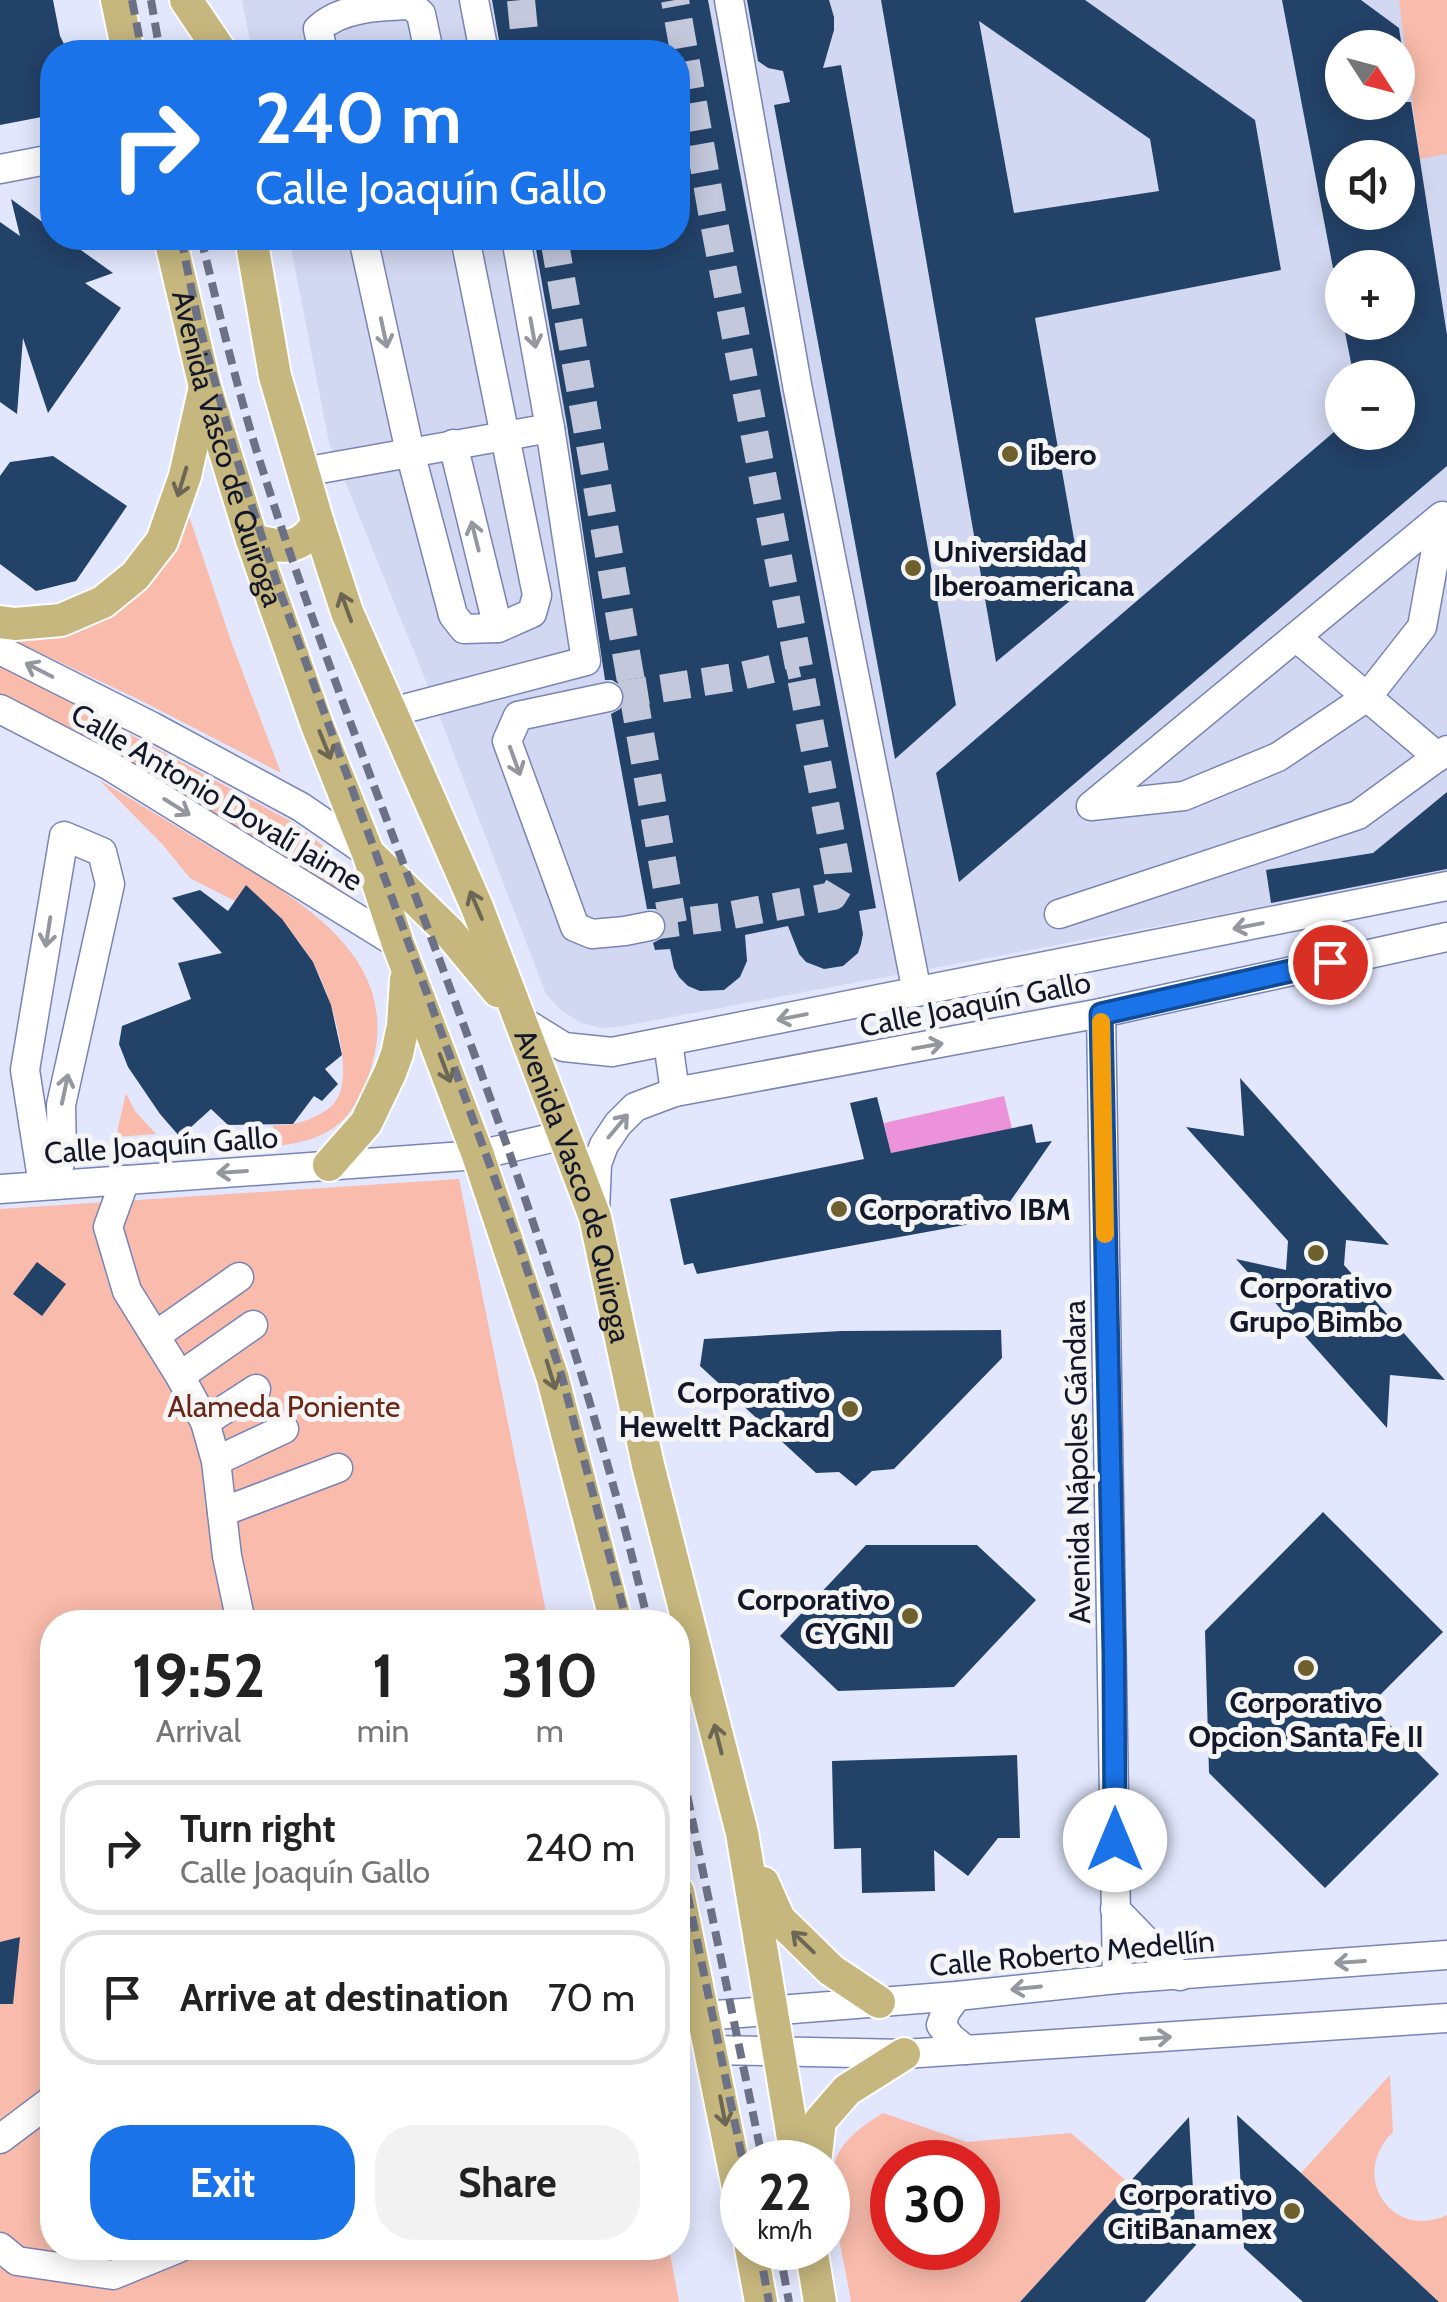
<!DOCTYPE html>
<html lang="en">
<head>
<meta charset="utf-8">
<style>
  :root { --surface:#fff; --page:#f2f2f2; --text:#222; --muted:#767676; --line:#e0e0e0; --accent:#1a73e8 }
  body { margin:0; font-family:Cabin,sans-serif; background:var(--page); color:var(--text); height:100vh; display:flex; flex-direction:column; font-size:38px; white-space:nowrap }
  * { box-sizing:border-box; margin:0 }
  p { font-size:32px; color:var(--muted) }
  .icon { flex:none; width:55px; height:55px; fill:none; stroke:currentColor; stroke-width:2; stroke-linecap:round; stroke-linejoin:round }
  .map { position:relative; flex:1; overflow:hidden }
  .sheet { position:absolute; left:40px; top:1610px; width:650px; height:650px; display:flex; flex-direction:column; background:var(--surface); border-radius:40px; box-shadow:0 5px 25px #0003 }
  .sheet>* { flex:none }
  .banner { position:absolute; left:40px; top:40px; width:650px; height:210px; border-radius:40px; box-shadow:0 5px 25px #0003; background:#1a73e8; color:#fff; overflow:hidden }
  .needle { width:65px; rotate:126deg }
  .fabs { position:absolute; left:1325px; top:30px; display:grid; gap:20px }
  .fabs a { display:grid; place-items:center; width:90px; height:90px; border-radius:50%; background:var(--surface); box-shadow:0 5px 25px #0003; font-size:50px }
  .speed { position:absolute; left:720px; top:2140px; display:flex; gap:20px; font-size:50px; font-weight:700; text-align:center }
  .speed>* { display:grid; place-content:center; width:130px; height:130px; border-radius:50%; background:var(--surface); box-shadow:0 5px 25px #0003; line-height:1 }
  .speed small { font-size:25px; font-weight:400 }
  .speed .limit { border:15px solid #d22; background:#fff; color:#111 }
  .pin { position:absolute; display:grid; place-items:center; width:85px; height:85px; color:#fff; margin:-42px; border:5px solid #fff; border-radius:50%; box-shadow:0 2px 10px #0007 }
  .me { position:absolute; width:110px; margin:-55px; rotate:0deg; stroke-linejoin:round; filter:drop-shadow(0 0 8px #0008) }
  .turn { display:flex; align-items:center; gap:35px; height:210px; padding:0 50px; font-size:45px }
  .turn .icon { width:130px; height:130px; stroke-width:2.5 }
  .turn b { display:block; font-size:70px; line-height:85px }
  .eta { display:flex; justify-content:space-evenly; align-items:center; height:170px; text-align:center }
  .eta b { font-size:60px; font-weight:700; line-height:70px }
  .button { display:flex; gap:20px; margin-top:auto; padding:20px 50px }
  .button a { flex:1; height:115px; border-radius:40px; background:var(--accent); color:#fff; font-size:40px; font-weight:700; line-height:115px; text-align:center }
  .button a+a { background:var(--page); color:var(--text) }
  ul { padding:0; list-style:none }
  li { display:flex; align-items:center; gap:30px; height:135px; margin:0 20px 15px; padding:0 30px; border:5px solid var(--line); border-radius:40px }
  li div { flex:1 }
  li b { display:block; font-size:38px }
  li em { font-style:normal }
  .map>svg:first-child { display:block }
</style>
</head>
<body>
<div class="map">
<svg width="1447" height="2302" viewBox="0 0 1447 2302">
  <rect width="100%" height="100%" fill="#e2e7fd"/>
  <path fill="#d2d8f1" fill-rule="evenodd" d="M242 0H1447V872L618 1027 601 1028 581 1023 562 1011 546 994 422 671 329 442 289 238H678V52H252ZM1342 48H1398V102H1342ZM1342 158H1398V212H1342ZM1342 268H1398V322H1342ZM1342 378H1398V432H1342Z"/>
  <g fill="#f9bbab" fill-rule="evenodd">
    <path d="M1399 0H1447V154L1420 159Z"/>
    <path d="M188 513 232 644 281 773 142 701 0 634 95 623 124 606 147 586 165 563 180 538Z"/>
    <path d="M0 664 294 823 323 846 338 891 278 850 0 699Z"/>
    <path d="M99 780C139 804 178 827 217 851 303 902 412 962 367 1080 349 1127 323 1141 275 1146L273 1125C288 1126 296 1124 310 1119 323 1113 333 1108 339 1095 353 1063 329 991 312 961 295 932 271 909 247 886L235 901 190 878 163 845Z"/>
    <path d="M126 1093 135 1111 156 1134 116 1137Z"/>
    <path d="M459 1179 548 1622H52V2248H669L679 2302H0V1209Z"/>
    <path d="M1390 2075 1393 2132C1348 2176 1392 2241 1447 2215V2302H1439L1301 2173Z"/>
    <path d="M883 2113 967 2142 1071 2133 1129 2183 1020 2302H851C846 2269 826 2191 835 2162 842 2139 864 2125 883 2113ZM892 2162H978V2248H892Z"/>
  </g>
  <path fill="#ec92db" d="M1004 1096 1012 1129 891 1153 884 1123Z"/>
  <g fill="#234268" fill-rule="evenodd">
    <path d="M0 0H53L60 36 68 52H52V115L0 125Z"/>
    <path d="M492 0H708L876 908 859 911 863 934 861 944 858 953 843 966 824 969 806 962 799 954 788 926 745 935 747 961 740 977 724 990 700 991 688 986 679 977 674 968 670 949 655 950 653 943 662 938 667 931V924L662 914 655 909H647L611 714 620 709 624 703 625 694 620 685 612 680H605L567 425 534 238H678V52H501Z"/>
    <path d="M747 0H829L834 17V30L823 68 841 65 956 705 895 759 774 105 790 102 783 71 768 68 758 61Z"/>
    <path d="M881 0H1085L1255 120 1281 270 1035 318 1083 590 996 662ZM979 21 1150 139 1159 191 1014 213Z"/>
    <path d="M1282 0H1361L1399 28 1402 48H1342V102H1411L1447 335V466L959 882 936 773 1334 432H1398V378H1354L1343 322H1398V268H1333ZM1342 158H1398V212H1342Z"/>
    <path d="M11 199 52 229V238H64L113 273 85 283 121 308 48 413 23 338 17 414 0 402V222L20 236Z"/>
    <path d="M53 456 127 506 76 581 36 591 0 564V476L10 462Z"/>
    <path d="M1447 792V869L1271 903 1266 870 1373 853Z"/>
    <path d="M246 885 282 919 313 962 331 1005 342 1055 325 1069 338 1084 322 1101 314 1096 293 1124 228 1125 211 1109 180 1137 160 1114 128 1067 119 1044 122 1026 191 999 178 963 222 953 172 898 200 890 228 911Z"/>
    <path d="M1240 1078 1389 1245 1346 1240 1344 1265 1445 1380 1390 1375 1387 1428 1236 1259 1286 1270 1288 1241 1186 1127 1244 1136Z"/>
    <path d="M877 1097 891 1153 1032 1124 1036 1143 1052 1141 998 1219 697 1274 693 1263 684 1265 670 1199 864 1159 850 1103Z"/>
    <path d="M37 1262 66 1284 42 1316 13 1294Z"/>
    <path d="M1001 1330 1002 1358 894 1469 872 1471 856 1486 839 1472 816 1473 700 1366 704 1339 841 1331Z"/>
    <path d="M1323 1512 1443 1632 1370 1705 1439 1774 1325 1888 1209 1773 1205 1631Z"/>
    <path d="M866 1545H977L1036 1600 954 1687 838 1691 780 1636Z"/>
    <path d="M1017 1755 1020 1838H998L968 1876 934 1850 935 1891 862 1893 861 1848 834 1849 832 1761Z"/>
    <path d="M20 1937 13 2004H0V1942Z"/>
    <path d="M1237 2115 1301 2173 1439 2302H1303L1244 2248Z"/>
    <path d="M1189 2117 1196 2245 1145 2302H1020Z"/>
  </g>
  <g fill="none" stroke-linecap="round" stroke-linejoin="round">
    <g stroke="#c3c8dd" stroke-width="28" stroke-dasharray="28 14" stroke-linecap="butt">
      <path d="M521 0 526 52"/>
      <path d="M554 238 673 923"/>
      <path d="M620 695 741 676 798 663"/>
      <path d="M650 926 721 917 833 896 839 886 838 871 712 212 675 0"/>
    </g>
    <defs>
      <g id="minor">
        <path d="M474 0 484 52"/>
        <path d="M729 0 798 390 917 992"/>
        <path d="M323 52 318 29C341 7 381 6 411 5L421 14 429 52"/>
        <path d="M0 169 52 159"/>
        <path d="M363 238 410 452 453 615 464 629 498 628 532 613 537 595 465 238"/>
        <path d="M453 444 498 628"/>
        <path d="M303 472 550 428"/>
        <path d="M1442 516 1422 627 1367 697 1278 757 1184 796 1091 806Z"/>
        <path d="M1296 637 1438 757"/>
        <path d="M0 650 151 726 301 807 368 853"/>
        <path d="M608 697 518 716 507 741 575 927 592 934 625 931 650 926"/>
        <path d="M0 709 110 766 398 944"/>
        <path d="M392 712 586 661 550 428 516 238"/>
        <path d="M1059 914 1358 815 1447 750"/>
        <path d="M1101 1013 1117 1979"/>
        <path d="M519 1019 564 1047 612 1052 1447 886"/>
        <path d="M668 1042 675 1092"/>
        <path d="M125 1180 108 1227 127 1291 180 1376 205 1422 216 1461 227 1556 241 1622"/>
        <path d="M43 1185 25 1070 64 836 102 852 110 884 61 1105 62 1155 54 1185"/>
        <path d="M0 1189 478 1155 564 1135"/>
        <path d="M595 1211 597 1164 604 1145 618 1124 635 1107 675 1092 1101 1013 1447 937"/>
        <path d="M155 1336 239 1277"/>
        <path d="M180 1376 253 1325"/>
        <path d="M205 1422 256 1389"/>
        <path d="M216 1461 284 1429"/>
        <path d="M222 1512 338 1468"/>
        <path d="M1115 1909 1180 1976"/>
        <path d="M957 1996 946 2011 941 2025 951 2038 966 2050"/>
        <path d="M703 2016 957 1996 1117 1979 1447 1955"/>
        <path d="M711 2050 904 2054 1447 2018"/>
        <path d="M0 2139 52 2100"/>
        <path d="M0 2247 17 2261 113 2275 179 2248"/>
      </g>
      <g id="major">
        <path d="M117 0 128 52"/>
        <path d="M186 0 219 49"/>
        <path id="s1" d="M170 238 205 387 252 540 317 725 368 853 398 944 478 1155 553 1379 616 1622"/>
        <path id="s2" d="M251 238 275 376 318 523 347 612 477 907 595 1217 648 1465 742 1833 797 2162"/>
        <path d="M252 540C282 547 299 553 318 523"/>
        <path d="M0 622 15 624 61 620 103 602 135 576 162 541 185 476 204 391"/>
        <path d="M371 856 449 932 498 991"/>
        <path d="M329 1165 366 1123 390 1073 397 1054 403 1026 406 980"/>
        <path d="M763 1883 779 1919 831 1970 879 2002"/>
        <path d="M678 1892 742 2207"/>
        <path d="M815 2162 820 2121 847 2090 904 2054"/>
        <path d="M751 2248 761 2302"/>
        <path d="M811 2248 820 2302"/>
      </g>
    </defs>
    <use href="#minor" stroke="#7984b5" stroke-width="31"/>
    <use href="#major" stroke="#fff" stroke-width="36"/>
    <use href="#minor" stroke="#fff" stroke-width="28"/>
    <use href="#major" stroke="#c6b77e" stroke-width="32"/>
    <g stroke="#6c7185" stroke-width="8" stroke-dasharray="15 8" stroke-linecap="butt">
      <path d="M132 0 142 52"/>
      <path d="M151 0 160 52"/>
      <path d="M181 238 198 321 236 457 279 589 519 1245 562 1377 627 1622"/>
      <path d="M201 238C218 308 235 380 256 449 326 673 416 889 494 1109 554 1278 607 1448 648 1622"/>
      <path d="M678 1751 763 2162"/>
      <path d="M678 1849 743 2162"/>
      <path d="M759 2248 769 2302"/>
      <path d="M779 2248 789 2302"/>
    </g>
  </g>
  <defs><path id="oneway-shaft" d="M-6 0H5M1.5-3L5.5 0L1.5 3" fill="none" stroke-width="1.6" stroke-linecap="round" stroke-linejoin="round" transform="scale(2.5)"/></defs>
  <g stroke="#95979f">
    <use href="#oneway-shaft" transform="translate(384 333) rotate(78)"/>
    <use href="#oneway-shaft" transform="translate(533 333) rotate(80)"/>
    <use href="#oneway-shaft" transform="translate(475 536) rotate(-104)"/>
    <use href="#oneway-shaft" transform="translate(39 670) rotate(-153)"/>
    <use href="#oneway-shaft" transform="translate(515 761) rotate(70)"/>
    <use href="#oneway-shaft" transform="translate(177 807) rotate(32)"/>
    <use href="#oneway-shaft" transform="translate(1248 926) rotate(169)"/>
    <use href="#oneway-shaft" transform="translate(48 932) rotate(99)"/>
    <use href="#oneway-shaft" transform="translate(792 1017) rotate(169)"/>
    <use href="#oneway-shaft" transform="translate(928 1046) rotate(-10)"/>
    <use href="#oneway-shaft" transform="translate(65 1089) rotate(-78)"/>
    <use href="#oneway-shaft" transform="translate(618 1126) rotate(-50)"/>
    <use href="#oneway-shaft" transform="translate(232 1172) rotate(176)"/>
    <use href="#oneway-shaft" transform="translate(1350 1962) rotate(176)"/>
    <use href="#oneway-shaft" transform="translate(1026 1988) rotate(174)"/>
    <use href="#oneway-shaft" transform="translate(1156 2038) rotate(-4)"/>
  </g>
  <g stroke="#6c6754">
    <use href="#oneway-shaft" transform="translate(182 482) rotate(107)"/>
    <use href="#oneway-shaft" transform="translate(346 607) rotate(-110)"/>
    <use href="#oneway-shaft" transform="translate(325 745) rotate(68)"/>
    <use href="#oneway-shaft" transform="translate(476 905) rotate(-113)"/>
    <use href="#oneway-shaft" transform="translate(445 1068) rotate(69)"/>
    <use href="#oneway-shaft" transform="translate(551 1375) rotate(73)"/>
    <use href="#oneway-shaft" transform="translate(718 1739) rotate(-104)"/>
    <use href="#oneway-shaft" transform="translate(803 1942) rotate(-136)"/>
    <use href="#oneway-shaft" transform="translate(723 2111) rotate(79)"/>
  </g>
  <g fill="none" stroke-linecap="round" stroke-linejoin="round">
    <defs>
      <path id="route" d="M1115 1840 1114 1653 1101 1014 1330 962"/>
    </defs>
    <use href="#route" stroke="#114b97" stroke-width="25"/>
    <use href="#route" stroke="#1a73e8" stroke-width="18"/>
    <path stroke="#f59e0b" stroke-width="18" d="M1101 1022 1105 1234"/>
  </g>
  <g fill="#6f612e" stroke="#f5f5f5" stroke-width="4">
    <circle cx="1010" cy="454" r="10"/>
    <circle cx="913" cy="568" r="10"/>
    <circle cx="839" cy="1209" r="10"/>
    <circle cx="1316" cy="1253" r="10"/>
    <circle cx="850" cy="1409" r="10"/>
    <circle cx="910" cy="1616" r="10"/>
    <circle cx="1306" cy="1668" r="10"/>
    <circle cx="1292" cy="2211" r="10"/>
  </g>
  <g text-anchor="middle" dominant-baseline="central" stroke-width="10" stroke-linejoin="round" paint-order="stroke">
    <g font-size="30" fill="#13172a" stroke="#f5f5f5">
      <text stroke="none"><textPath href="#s1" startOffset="218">Avenida Vasco de Quiroga</textPath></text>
      <text transform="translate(217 797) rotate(31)">Calle Antonio Dovalí Jaime</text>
      <text transform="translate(975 1004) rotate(-11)">Calle Joaquín Gallo</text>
      <text transform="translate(161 1145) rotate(-4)">Calle Joaquín Gallo</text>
      <text stroke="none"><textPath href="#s2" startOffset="1005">Avenida Vasco de Quiroga</textPath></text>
      <text transform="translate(1077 1462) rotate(-91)">Avenida Nápoles Gándara</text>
      <text transform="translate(1072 1953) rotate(-5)">Calle Roberto Medellín</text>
    </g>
    <g font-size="30" font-weight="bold" fill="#13172a" stroke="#f5f5f5" text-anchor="start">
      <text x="1030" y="454">ibero</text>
      <text x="933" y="551">Universidad<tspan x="933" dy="34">Iberoamericana</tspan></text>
      <text x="859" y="1209">Corporativo IBM</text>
      <text x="1316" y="1287" text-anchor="middle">Corporativo<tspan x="1316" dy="34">Grupo Bimbo</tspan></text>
      <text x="830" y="1392" text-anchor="end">Corporativo<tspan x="830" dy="34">Heweltt Packard</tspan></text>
      <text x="890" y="1599" text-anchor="end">Corporativo<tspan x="890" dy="34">CYGNI</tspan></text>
      <text x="1306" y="1702" text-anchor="middle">Corporativo<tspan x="1306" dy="34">Opcion Santa Fe II</tspan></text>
      <text x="1272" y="2194" text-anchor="end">Corporativo<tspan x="1272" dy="34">CitiBanamex</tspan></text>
    </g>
    <g font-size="30" fill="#6a2516" stroke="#f5f5f5">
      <text x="284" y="1406">Alameda Poniente</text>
    </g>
  </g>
</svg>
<div class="fabs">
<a><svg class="needle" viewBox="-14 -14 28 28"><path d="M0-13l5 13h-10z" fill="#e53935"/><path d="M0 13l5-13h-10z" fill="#767676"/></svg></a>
<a><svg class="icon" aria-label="sound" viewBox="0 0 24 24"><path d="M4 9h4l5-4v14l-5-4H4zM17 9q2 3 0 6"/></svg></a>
<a>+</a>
<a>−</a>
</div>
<div class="speed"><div>22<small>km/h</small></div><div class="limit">30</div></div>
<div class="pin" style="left:1330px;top:962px;background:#d93025"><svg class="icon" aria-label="arrive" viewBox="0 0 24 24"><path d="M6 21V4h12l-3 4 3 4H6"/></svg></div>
<svg class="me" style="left:1115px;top:1840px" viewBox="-20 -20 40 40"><circle r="19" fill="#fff"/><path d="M0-13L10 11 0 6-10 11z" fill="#1a73e8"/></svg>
<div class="banner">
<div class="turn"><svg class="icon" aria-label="right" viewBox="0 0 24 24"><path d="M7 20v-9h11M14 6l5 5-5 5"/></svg><div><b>240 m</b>Calle Joaquín Gallo</div></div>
</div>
<section class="sheet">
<div class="eta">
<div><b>19:52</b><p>Arrival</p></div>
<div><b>1</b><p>min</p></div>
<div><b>310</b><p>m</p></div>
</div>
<ul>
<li><svg class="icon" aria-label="right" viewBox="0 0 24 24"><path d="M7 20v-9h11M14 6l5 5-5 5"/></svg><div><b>Turn right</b><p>Calle Joaquín Gallo</p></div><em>240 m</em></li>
<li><svg class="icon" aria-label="arrive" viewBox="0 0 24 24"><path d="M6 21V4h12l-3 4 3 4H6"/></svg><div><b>Arrive at destination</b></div><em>70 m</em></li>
</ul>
<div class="button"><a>Exit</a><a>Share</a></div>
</section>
</div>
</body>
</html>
